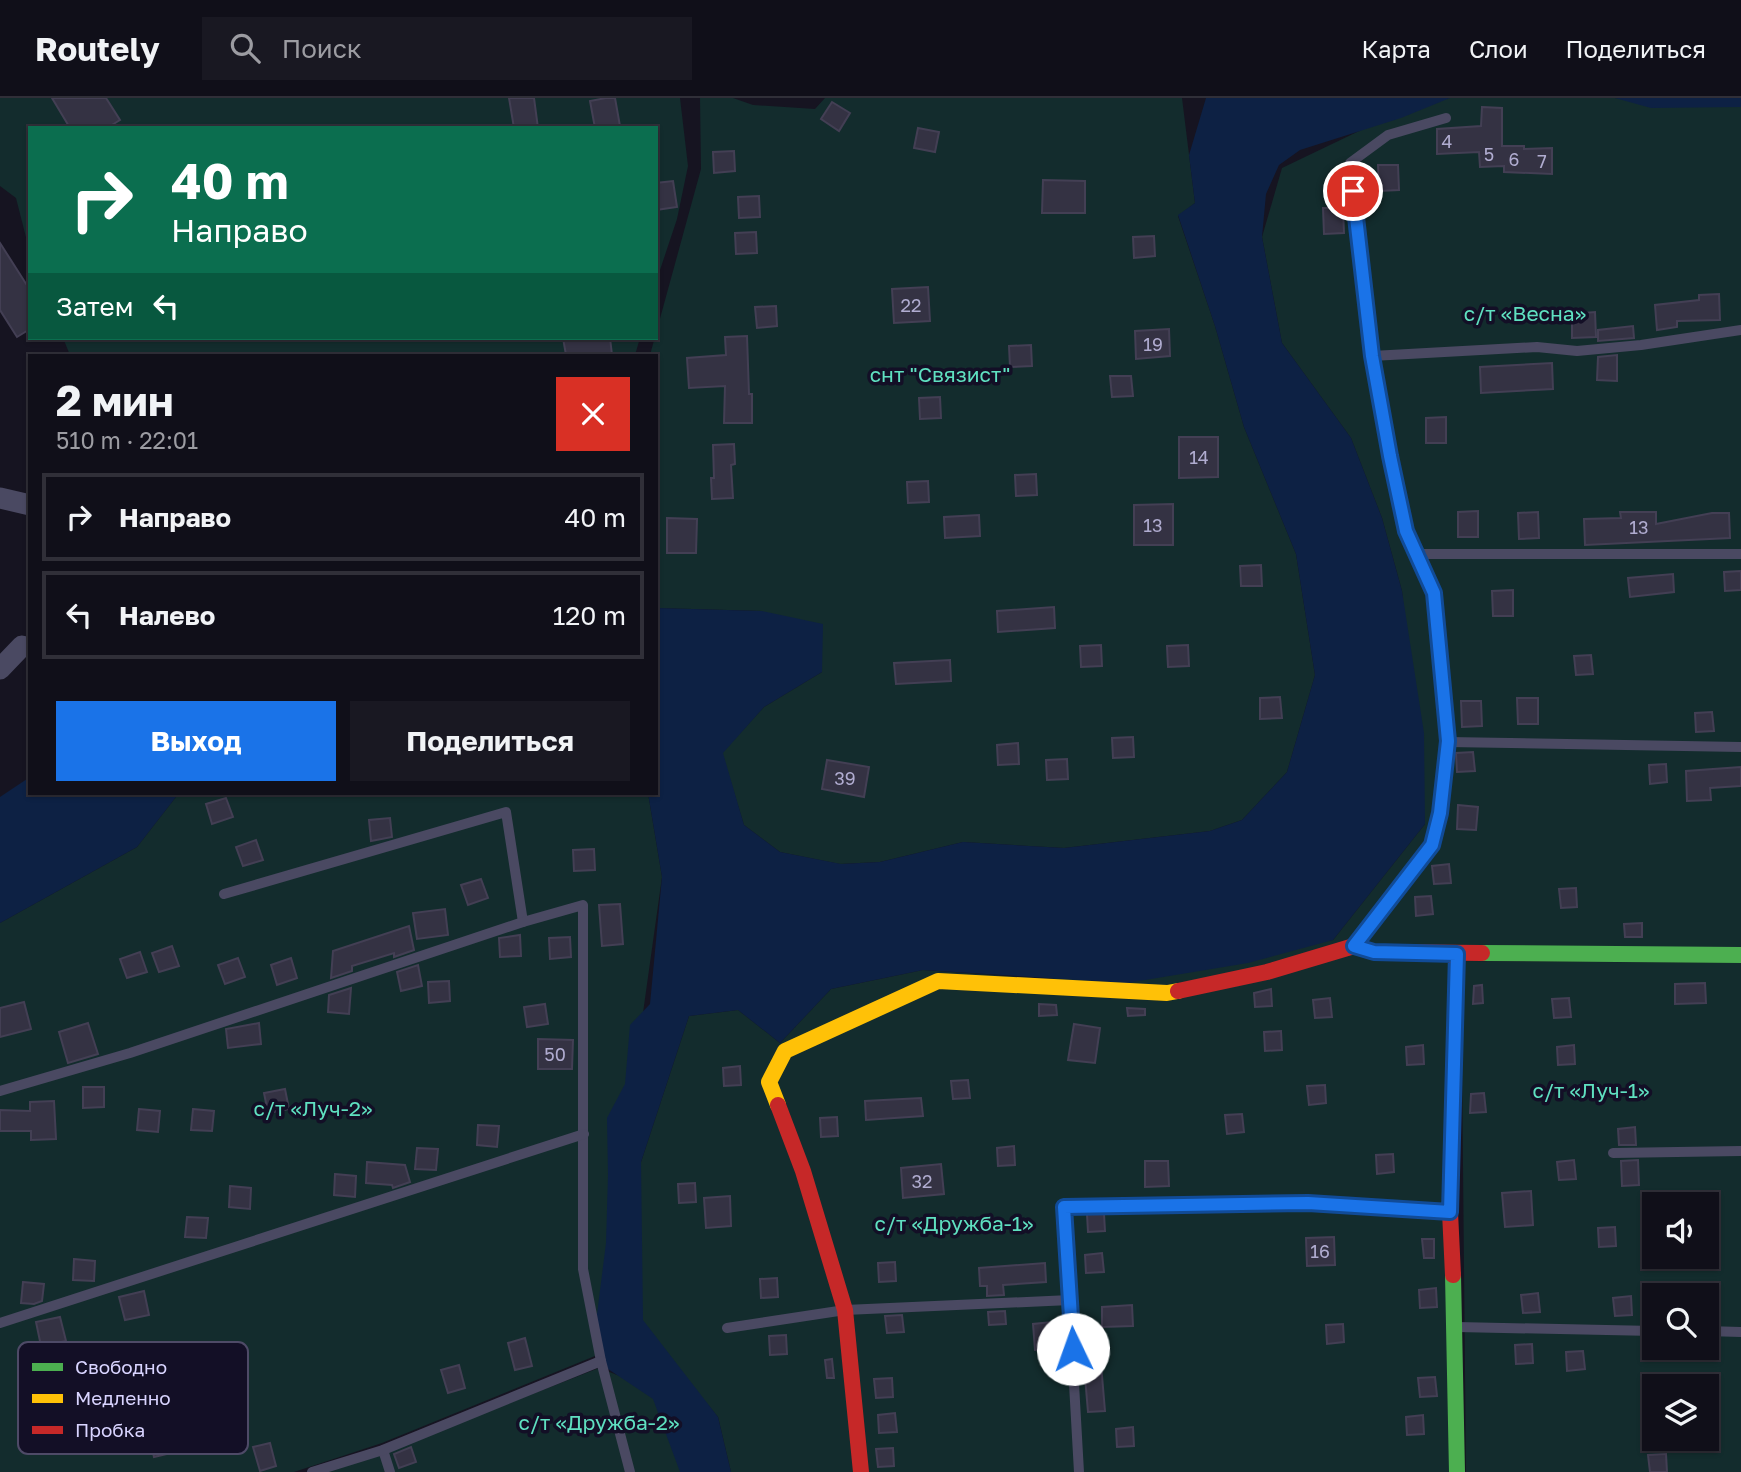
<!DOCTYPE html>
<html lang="ru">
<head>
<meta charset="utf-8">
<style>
  :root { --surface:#100f19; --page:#191822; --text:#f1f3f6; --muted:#9c9ca2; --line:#302f38; --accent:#1a73e8 }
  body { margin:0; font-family:"Golos Text",sans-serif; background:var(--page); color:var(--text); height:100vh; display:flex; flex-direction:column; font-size:26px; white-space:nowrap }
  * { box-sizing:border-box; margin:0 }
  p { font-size:23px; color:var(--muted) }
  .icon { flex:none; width:38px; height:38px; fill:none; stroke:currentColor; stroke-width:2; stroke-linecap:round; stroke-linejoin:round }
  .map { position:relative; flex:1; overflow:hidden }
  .drawer { position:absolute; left:28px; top:256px; width:630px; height:441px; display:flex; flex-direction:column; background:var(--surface); border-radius:0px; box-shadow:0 2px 5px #0004,0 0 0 2px var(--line) }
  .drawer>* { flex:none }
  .banner { position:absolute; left:28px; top:28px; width:630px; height:214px; border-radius:0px; box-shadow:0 2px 5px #0004,0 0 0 2px var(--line); background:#0b6e4f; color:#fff; overflow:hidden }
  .fabs { position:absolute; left:1642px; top:1094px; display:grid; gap:14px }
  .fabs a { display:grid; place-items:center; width:77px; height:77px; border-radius:0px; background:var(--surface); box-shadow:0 2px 5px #0004,0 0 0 2px var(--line); font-size:35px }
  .pin { position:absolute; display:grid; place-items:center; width:60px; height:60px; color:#fff; margin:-30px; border:4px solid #fff; border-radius:50%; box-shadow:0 2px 7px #0007 }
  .me { position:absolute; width:77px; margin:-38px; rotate:357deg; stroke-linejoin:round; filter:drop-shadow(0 0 5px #0008) }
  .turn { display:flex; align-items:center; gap:24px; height:147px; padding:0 28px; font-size:32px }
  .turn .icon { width:91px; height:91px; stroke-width:2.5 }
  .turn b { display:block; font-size:49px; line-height:60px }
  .then { display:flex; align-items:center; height:66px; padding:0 28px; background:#0003; gap:14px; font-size:26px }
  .round { display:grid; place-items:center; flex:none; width:74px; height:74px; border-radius:0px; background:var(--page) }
  .summary { display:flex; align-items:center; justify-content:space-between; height:119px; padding:0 28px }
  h1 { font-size:42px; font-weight:700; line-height:52px }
  .action { display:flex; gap:14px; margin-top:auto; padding:14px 28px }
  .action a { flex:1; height:80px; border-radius:0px; background:var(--accent); color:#fff; font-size:28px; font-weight:700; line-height:80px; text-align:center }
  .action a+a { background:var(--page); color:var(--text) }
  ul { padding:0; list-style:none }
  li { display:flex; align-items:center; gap:21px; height:88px; margin:0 14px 10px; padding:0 14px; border:4px solid var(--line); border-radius:0px }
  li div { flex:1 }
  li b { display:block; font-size:26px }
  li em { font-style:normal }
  header { display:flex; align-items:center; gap:42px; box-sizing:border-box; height:98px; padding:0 35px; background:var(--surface); border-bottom:2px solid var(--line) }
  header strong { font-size:33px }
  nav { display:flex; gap:38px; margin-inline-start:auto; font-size:24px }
  .search { width:490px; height:63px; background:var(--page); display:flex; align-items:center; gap:18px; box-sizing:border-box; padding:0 24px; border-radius:0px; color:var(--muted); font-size:26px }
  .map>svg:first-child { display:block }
</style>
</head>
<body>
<header>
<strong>Routely</strong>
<div class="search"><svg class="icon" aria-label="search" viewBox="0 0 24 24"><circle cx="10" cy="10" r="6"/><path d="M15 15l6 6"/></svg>Поиск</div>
<nav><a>Карта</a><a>Слои</a><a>Поделиться</a></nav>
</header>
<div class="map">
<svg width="1741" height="1374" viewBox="0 0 1741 1374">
  <rect width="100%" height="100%" fill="#161421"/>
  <g fill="#132c2d" fill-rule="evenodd">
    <path d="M0 0H680L688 68 677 121 656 184V30H30V155L16 100 0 88Z"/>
    <path d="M700 0H733L753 7 815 11 825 0H1182L1195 105 1178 118 1215 228 1244 329 1296 456 1315 577 1287 674 1242 722 1210 733 1064 750 963 744 880 764 840 766 780 754 744 727 722 655 764 609 822 574 762 513 656 510V257H650L701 71Z"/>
    <path d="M1428 0H1615L1741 9V850L1449 863 1451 1374H731L718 1319 641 1226V1064L689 918 738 912 780 945 831 891 923 872 1049 881 1333 842 1425 726 1402 493 1382 420 1351 340 1282 245 1262 139 1282 70Z"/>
    <path d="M63 240H640L635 257H70Z"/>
    <path d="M179 695H648L662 779 595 1258 382 1345 294 1374H0V825L137 749Z"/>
    <path d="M1461 863 1741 865V1374H1466ZM1654 1106H1706V1158H1654ZM1654 1197H1706V1250H1654ZM1654 1288H1706V1340H1654Z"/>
    <path d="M599 1270 661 1294 694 1374H321L386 1353Z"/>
  </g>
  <g fill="#0d2144">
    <path d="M1206 0H1450L1401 20 1300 52 1279 67 1266 96 1262 139 1282 245 1351 340 1382 420 1402 493 1424 635 1425 726 1333 842 1248 865 1127 885 923 872 831 891 780 945 738 912 689 918 641 1064 643 1222 718 1319 731 1374H680L653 1301 602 1267 595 1232 606 1145 608 1077 607 1020 625 986 630 927 650 906 662 779 648 695H656V510L762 513 823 526 822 574 764 609 723 655 744 727 780 754 841 766 880 764 963 744 1064 750 1210 733 1242 722 1287 674 1315 577 1296 456 1244 329 1215 228 1178 117 1195 105 1189 57Z"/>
    <path d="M1615 0H1741V9L1651 10Z"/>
    <path d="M30 679V695H179L137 749 0 825V699Z"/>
  </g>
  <g fill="#343243" stroke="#433f54" stroke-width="2">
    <path d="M52 0H106L120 22 107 30H70Z"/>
    <path d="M509 0H534L538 30H514Z"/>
    <path d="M606 0H615L620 28 595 30 590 3Z"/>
    <path d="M832 4 850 15 839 33 821 21Z"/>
    <path d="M1482 9 1502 10V48H1524V51L1552 50V76L1504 74V68L1480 69 1479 54 1437 56V31L1481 28Z"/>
    <path d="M918 30 939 34 935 54 914 50Z"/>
    <path d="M734 53 735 73 714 75 713 54Z"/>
    <path d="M1378 67H1398L1399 92 1379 93Z"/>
    <path d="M1043 82 1085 83V115H1042Z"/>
    <path d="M673 83 677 109 656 112V85Z"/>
    <path d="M759 98 760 119 739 120 738 99Z"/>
    <path d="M1323 110H1343L1344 135 1324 136Z"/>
    <path d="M756 134 757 155 736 156 735 135Z"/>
    <path d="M1154 138 1155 158 1134 160 1133 139Z"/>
    <path d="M0 145 30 192V231L17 239 0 212Z"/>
    <path d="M928 189 930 223 894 225 892 191Z"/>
    <path d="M1719 196 1720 222 1677 223V229L1657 232 1655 207 1699 202V197Z"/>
    <path d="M776 208 777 228 757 230 755 209Z"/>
    <path d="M1595 214 1596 239 1572 240V216Z"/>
    <path d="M1633 228 1634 240 1598 243V232Z"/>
    <path d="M1169 231 1170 258 1136 261 1135 233Z"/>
    <path d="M747 238 749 296H752V325H724L725 288 689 290 687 260 726 257 725 239Z"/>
    <path d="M563 240H610L612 257H566Z"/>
    <path d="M1031 247 1032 268 1010 269 1009 248Z"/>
    <path d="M1617 257V283L1597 282 1598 259Z"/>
    <path d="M1552 265 1553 291 1481 295 1480 269Z"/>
    <path d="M1110 278H1131L1133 298 1112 299Z"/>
    <path d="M940 299 941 320 920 321 919 300Z"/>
    <path d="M1446 319V345H1426V320Z"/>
    <path d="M1179 339H1218V379L1179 380Z"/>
    <path d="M734 346 735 366 731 367 733 400 712 401 711 380H714L713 347Z"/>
    <path d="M1036 376 1037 397 1016 398 1015 377Z"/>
    <path d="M928 383 929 404 908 405 907 384Z"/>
    <path d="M1173 406V447H1134V407Z"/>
    <path d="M1478 413V439H1458V414Z"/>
    <path d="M1538 414 1539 440 1519 441 1518 415Z"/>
    <path d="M1620 414H1656V426L1712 415H1729L1730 440 1585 447 1584 421 1621 420Z"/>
    <path d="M979 417 980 438 945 440 944 419Z"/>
    <path d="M667 420 697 421 696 455H667Z"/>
    <path d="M1261 467 1262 488H1241L1240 468Z"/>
    <path d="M1741 473V492L1725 493 1724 474Z"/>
    <path d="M1673 476 1674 494 1630 499 1628 480Z"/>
    <path d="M1513 492V518H1493L1492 493Z"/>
    <path d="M1054 509 1055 530 998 534 997 513Z"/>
    <path d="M1101 547 1102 568 1081 569 1080 548Z"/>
    <path d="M1188 547 1189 568 1168 569 1167 548Z"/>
    <path d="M1591 557 1593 576 1576 577 1574 558Z"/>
    <path d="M950 562 951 583 896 586 894 565Z"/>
    <path d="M1280 599 1282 620 1260 621V600Z"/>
    <path d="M1517 600H1538V626H1518Z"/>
    <path d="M1461 603H1481L1482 628 1462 629Z"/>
    <path d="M1712 614 1714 633 1696 634 1695 615Z"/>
    <path d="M1133 639 1134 659 1113 660 1112 640Z"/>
    <path d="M1018 645 1019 666 998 667 997 647Z"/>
    <path d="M1473 654 1475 673 1457 674 1456 655Z"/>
    <path d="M1067 661 1068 681 1047 682 1046 662Z"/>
    <path d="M827 662 869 669 864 699 822 691Z"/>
    <path d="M1666 666 1667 684 1650 686 1649 667Z"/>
    <path d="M1741 669V688L1710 690 1711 702 1687 703 1686 673Z"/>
    <path d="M226 700 233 719 212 726 206 706Z"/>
    <path d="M1458 707 1478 709 1476 732 1457 731Z"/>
    <path d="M390 720 392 739 371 743 369 722Z"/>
    <path d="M256 742 263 762 243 768 236 749Z"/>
    <path d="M594 751 595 772 574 773 573 752Z"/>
    <path d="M1449 766 1451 785 1434 786 1432 768Z"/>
    <path d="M481 781 488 800 468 807 461 787Z"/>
    <path d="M1576 790 1577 809 1561 810 1559 791Z"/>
    <path d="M1431 798 1433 816 1416 818 1415 799Z"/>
    <path d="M620 806 623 846 602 848 599 807Z"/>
    <path d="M445 811 448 837 417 841 413 815Z"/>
    <path d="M1642 825V839H1625L1624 826Z"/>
    <path d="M409 828 414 852 394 859V855L352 868V873L331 880 333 853Z"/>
    <path d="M520 837 521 858 500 859 499 840Z"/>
    <path d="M570 839 571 859 550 861 549 840Z"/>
    <path d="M172 848 179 868 159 874 152 855Z"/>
    <path d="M140 854 147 874 127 880 120 861Z"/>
    <path d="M238 860 245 879 225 886 218 867Z"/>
    <path d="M291 860 297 880 277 887 271 867Z"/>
    <path d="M418 867 422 888 401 893 397 874Z"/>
    <path d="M449 883 450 903 429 905 428 884Z"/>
    <path d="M1705 885 1706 905 1675 906V886Z"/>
    <path d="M1482 887 1483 905 1473 906 1474 888Z"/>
    <path d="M351 890 349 916 328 914 329 897Z"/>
    <path d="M1271 891 1272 908 1255 909 1254 895Z"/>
    <path d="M1330 900 1332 919 1315 920 1313 902Z"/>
    <path d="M1569 900 1571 919 1554 920 1552 901Z"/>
    <path d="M24 904 31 931 0 939V910Z"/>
    <path d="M545 906 548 926 527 929 524 909Z"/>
    <path d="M1039 906 1056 907 1057 917 1039 918Z"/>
    <path d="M1127 910 1145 911V917L1128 918Z"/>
    <path d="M88 925 98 956 68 965 59 934Z"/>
    <path d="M259 925 261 946 228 950 226 931Z"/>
    <path d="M1074 926 1100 930 1095 965 1068 962Z"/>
    <path d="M1281 933 1282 952 1265 953 1264 934Z"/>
    <path d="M538 941 573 942 572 971H538Z"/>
    <path d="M1423 947 1424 966 1407 967 1406 949Z"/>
    <path d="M1574 947 1575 966 1558 967 1557 949Z"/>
    <path d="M740 968 741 987 724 988 723 970Z"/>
    <path d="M968 982 970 1000 953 1001 951 983Z"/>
    <path d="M1325 987 1326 1005 1309 1007 1307 988Z"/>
    <path d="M83 989H104V1009L83 1010Z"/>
    <path d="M285 991 289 1011 268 1015 264 995Z"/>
    <path d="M1484 995 1486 1014 1470 1015 1471 996Z"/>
    <path d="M921 1000 923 1018 866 1022 865 1003Z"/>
    <path d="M54 1003 56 1041 31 1042V1033H0V1012L30 1013V1004Z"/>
    <path d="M139 1011 160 1013 158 1034 137 1032Z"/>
    <path d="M193 1011 214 1013 212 1033 191 1032Z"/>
    <path d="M1242 1016 1244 1034 1227 1036 1225 1017Z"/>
    <path d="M837 1019 838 1038 821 1039 820 1020Z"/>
    <path d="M478 1027 499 1028 497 1049 477 1047Z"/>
    <path d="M1635 1029 1636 1047H1619L1618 1031Z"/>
    <path d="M1014 1048 1015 1067 998 1068 997 1050Z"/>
    <path d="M417 1050 438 1051 436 1072 415 1071Z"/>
    <path d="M1393 1056 1394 1074 1377 1076 1376 1057Z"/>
    <path d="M1574 1062 1576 1081 1559 1082 1557 1064Z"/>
    <path d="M1638 1062 1639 1087 1622 1088 1621 1063Z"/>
    <path d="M1145 1063H1168L1169 1088 1145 1089Z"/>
    <path d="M367 1064 405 1067 410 1084 393 1090 392 1087 366 1085Z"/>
    <path d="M941 1066 944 1096 903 1100 901 1070Z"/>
    <path d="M335 1076 356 1078 355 1099 334 1097Z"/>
    <path d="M695 1085 696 1104 679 1105 678 1086Z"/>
    <path d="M230 1088 251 1090 250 1111 229 1109Z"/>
    <path d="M1531 1093 1533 1127 1505 1129 1502 1095Z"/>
    <path d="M730 1098 731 1128 706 1130 704 1100Z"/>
    <path d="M1087 1116H1104L1105 1133 1088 1134Z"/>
    <path d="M187 1119 208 1120 206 1140 185 1139Z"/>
    <path d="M1615 1129 1616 1148 1599 1149 1598 1130Z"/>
    <path d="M1334 1139 1335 1167 1307 1168 1306 1140Z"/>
    <path d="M1422 1141H1434V1160H1424Z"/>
    <path d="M1102 1155 1104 1174 1086 1175 1085 1157Z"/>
    <path d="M74 1161 95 1163 94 1183 73 1182Z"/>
    <path d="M895 1164 896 1183 879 1184 878 1165Z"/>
    <path d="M1045 1165 1046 1184 1003 1187 1004 1197 987 1198V1188H980L979 1170Z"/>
    <path d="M777 1180 778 1199 761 1200 760 1181Z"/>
    <path d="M23 1184 44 1186 42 1203 34 1206 21 1205Z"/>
    <path d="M1436 1190 1437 1209 1420 1210 1419 1192Z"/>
    <path d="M144 1193 149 1217 125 1222 119 1199Z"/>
    <path d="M1538 1195 1540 1214 1523 1215 1521 1197Z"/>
    <path d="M1631 1198 1632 1217 1615 1218 1613 1200Z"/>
    <path d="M1132 1207 1133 1228 1102 1229V1209Z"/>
    <path d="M1005 1213 1006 1226 989 1227 988 1214Z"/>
    <path d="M902 1217 904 1234 887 1235 885 1218Z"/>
    <path d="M60 1219 66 1243 41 1248 36 1224Z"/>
    <path d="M1062 1223 1064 1250 1035 1252 1033 1226Z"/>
    <path d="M1343 1226 1344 1244 1327 1246 1326 1227Z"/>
    <path d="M786 1237 787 1256 770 1257 769 1238Z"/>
    <path d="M525 1240 532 1268 515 1272 508 1245Z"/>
    <path d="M1532 1246 1533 1265 1516 1266 1515 1247Z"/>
    <path d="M1583 1253 1585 1271 1567 1273 1566 1254Z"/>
    <path d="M1100 1254 1105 1313 1088 1314 1083 1255Z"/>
    <path d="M832 1261 834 1280H827L825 1262Z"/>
    <path d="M459 1267 465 1290 448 1295 441 1272Z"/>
    <path d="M1435 1279 1437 1298 1420 1299 1418 1280Z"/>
    <path d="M892 1280 893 1299 876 1300 874 1281Z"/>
    <path d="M895 1315 897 1334 879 1335 878 1317Z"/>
    <path d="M1423 1317 1424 1336 1407 1337 1406 1319Z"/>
    <path d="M187 1326 192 1350 154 1359 148 1335Z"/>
    <path d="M1133 1329 1134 1348 1117 1349 1116 1331Z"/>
    <path d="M270 1345 276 1368 260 1373 253 1349Z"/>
    <path d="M411 1349 416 1364 399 1370 394 1356Z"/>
    <path d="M893 1350 894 1368 878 1369 876 1351Z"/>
    <path d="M1666 1356 1667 1374H1650L1648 1357Z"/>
  </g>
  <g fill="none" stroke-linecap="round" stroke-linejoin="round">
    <g stroke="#4a4962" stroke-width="10">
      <path d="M1372 258 1537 249 1577 253 1641 247 1741 232"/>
      <path d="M1418 456H1741"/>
      <path d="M1448 644 1741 649"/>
      <path d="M224 796 506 714 523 824"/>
      <path d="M1355 846 1432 747 1440 715 1448 644 1435 495 1406 434 1390 358 1372 258 1350 65 1388 37 1446 20"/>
      <path d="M0 993 130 955 523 824 583 807V1171L601 1263 630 1374"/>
      <path d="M1613 1055 1741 1053"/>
      <path d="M0 1225 584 1036"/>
      <path d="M1457 1229 1654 1233"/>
      <path d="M727 1230 845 1212 1070 1202"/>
      <path d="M1706 1233 1741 1234"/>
      <path d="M383 1352 390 1374"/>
      <path d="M312 1374 383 1352 601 1263"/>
      <path d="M1079 1374 1064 1109 1308 1105 1449 1114"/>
    </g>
    <g stroke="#4a4962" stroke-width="21">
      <path d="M0 400 30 407"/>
      <path d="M0 571 22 548"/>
    </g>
    <g stroke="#4caf50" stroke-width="16">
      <path d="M1482 855 1741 857"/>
      <path d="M1453 1177 1457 1374"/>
    </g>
    <path stroke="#ffc107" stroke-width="16" d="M778 1007 769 984 785 953 938 883 1167 895 1178 893"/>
    <g stroke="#c62828" stroke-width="16">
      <path d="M1178 893 1267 874 1354 848 1374 854 1482 855"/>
      <path d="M778 1007 803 1073 845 1212 861 1374"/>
      <path d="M1453 1177 1450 1114 1457 856"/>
    </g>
  </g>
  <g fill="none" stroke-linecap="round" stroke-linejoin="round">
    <defs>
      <path id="route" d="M1073 1251 1064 1109 1308 1105 1450 1114 1457 856 1374 854 1354 848 1432 747 1440 715 1448 643 1434 495 1406 433 1390 358 1372 258 1353 93"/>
    </defs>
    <use href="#route" stroke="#114b97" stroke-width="18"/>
    <use href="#route" stroke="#1a73e8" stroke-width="12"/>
  </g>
  <g text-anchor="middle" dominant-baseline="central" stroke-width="7" stroke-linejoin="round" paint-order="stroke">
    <g font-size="18" fill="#b0acd0">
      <text x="1447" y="43">4</text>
      <text x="1489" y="56">5</text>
      <text x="1514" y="61">6</text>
      <text x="1542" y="63">7</text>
      <text x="911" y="207">22</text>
      <text x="1153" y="246">19</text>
      <text x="1199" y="359">14</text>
      <text x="1153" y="427">13</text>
      <text x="1639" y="429">13</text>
      <text x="845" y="680">39</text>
      <text x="555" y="956">50</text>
      <text x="922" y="1083">32</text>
      <text x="1320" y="1153">16</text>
    </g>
    <g font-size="21" fill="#5fe0c0" stroke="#130f26">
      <text x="1525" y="215">с/т «Весна»</text>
      <text x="940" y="276">снт "Связист"</text>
      <text x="1591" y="992">с/т «Луч-1»</text>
      <text x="313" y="1010">с/т «Луч-2»</text>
      <text x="954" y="1125">с/т «Дружба-1»</text>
      <text x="599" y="1324">с/т «Дружба-2»</text>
    </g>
  </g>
  <rect x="18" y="1244" width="230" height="112" rx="10" fill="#130f26" stroke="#4e4a67" stroke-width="2"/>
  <rect x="32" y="1265" width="31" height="8" fill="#4caf50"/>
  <rect x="32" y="1296" width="31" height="9" fill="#ffc107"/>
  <rect x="32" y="1328" width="31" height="8" fill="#c62828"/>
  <g font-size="19" fill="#d9d4ff">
    <text x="75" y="1276">Свободно</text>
    <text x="75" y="1307">Медленно</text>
    <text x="75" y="1339">Пробка</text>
  </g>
</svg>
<div class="fabs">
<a><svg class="icon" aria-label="sound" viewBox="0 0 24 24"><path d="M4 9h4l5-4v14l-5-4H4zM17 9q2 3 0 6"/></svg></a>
<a><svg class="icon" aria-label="search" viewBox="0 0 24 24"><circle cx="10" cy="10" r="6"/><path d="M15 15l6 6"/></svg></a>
<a><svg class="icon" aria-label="layers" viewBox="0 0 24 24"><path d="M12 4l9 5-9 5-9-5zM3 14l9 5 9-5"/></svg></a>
</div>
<div class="pin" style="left:1353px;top:93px;background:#d93025"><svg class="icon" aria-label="arrive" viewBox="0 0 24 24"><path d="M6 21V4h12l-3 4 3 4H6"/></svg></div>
<svg class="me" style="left:1073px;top:1251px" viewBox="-20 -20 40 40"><circle r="19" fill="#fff"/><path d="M0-13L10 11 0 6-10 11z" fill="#1a73e8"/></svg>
<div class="banner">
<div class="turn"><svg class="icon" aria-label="right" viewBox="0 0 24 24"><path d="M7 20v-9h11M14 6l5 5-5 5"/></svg><div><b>40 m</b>Направо</div></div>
<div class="then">Затем<svg class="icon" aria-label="left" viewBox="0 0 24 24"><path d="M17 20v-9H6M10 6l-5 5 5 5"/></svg></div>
</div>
<section class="drawer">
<div class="summary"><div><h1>2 мин</h1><p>510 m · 22:01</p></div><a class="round" style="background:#d93025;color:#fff"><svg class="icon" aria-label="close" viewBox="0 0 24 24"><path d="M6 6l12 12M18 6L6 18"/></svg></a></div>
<ul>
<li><svg class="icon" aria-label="right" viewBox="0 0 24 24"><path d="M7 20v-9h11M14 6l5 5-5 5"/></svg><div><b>Направо</b></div><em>40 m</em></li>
<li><svg class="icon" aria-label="left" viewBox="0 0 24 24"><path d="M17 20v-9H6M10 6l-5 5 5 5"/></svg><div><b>Налево</b></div><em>120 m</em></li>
</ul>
<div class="action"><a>Выход</a><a>Поделиться</a></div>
</section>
</div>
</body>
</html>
